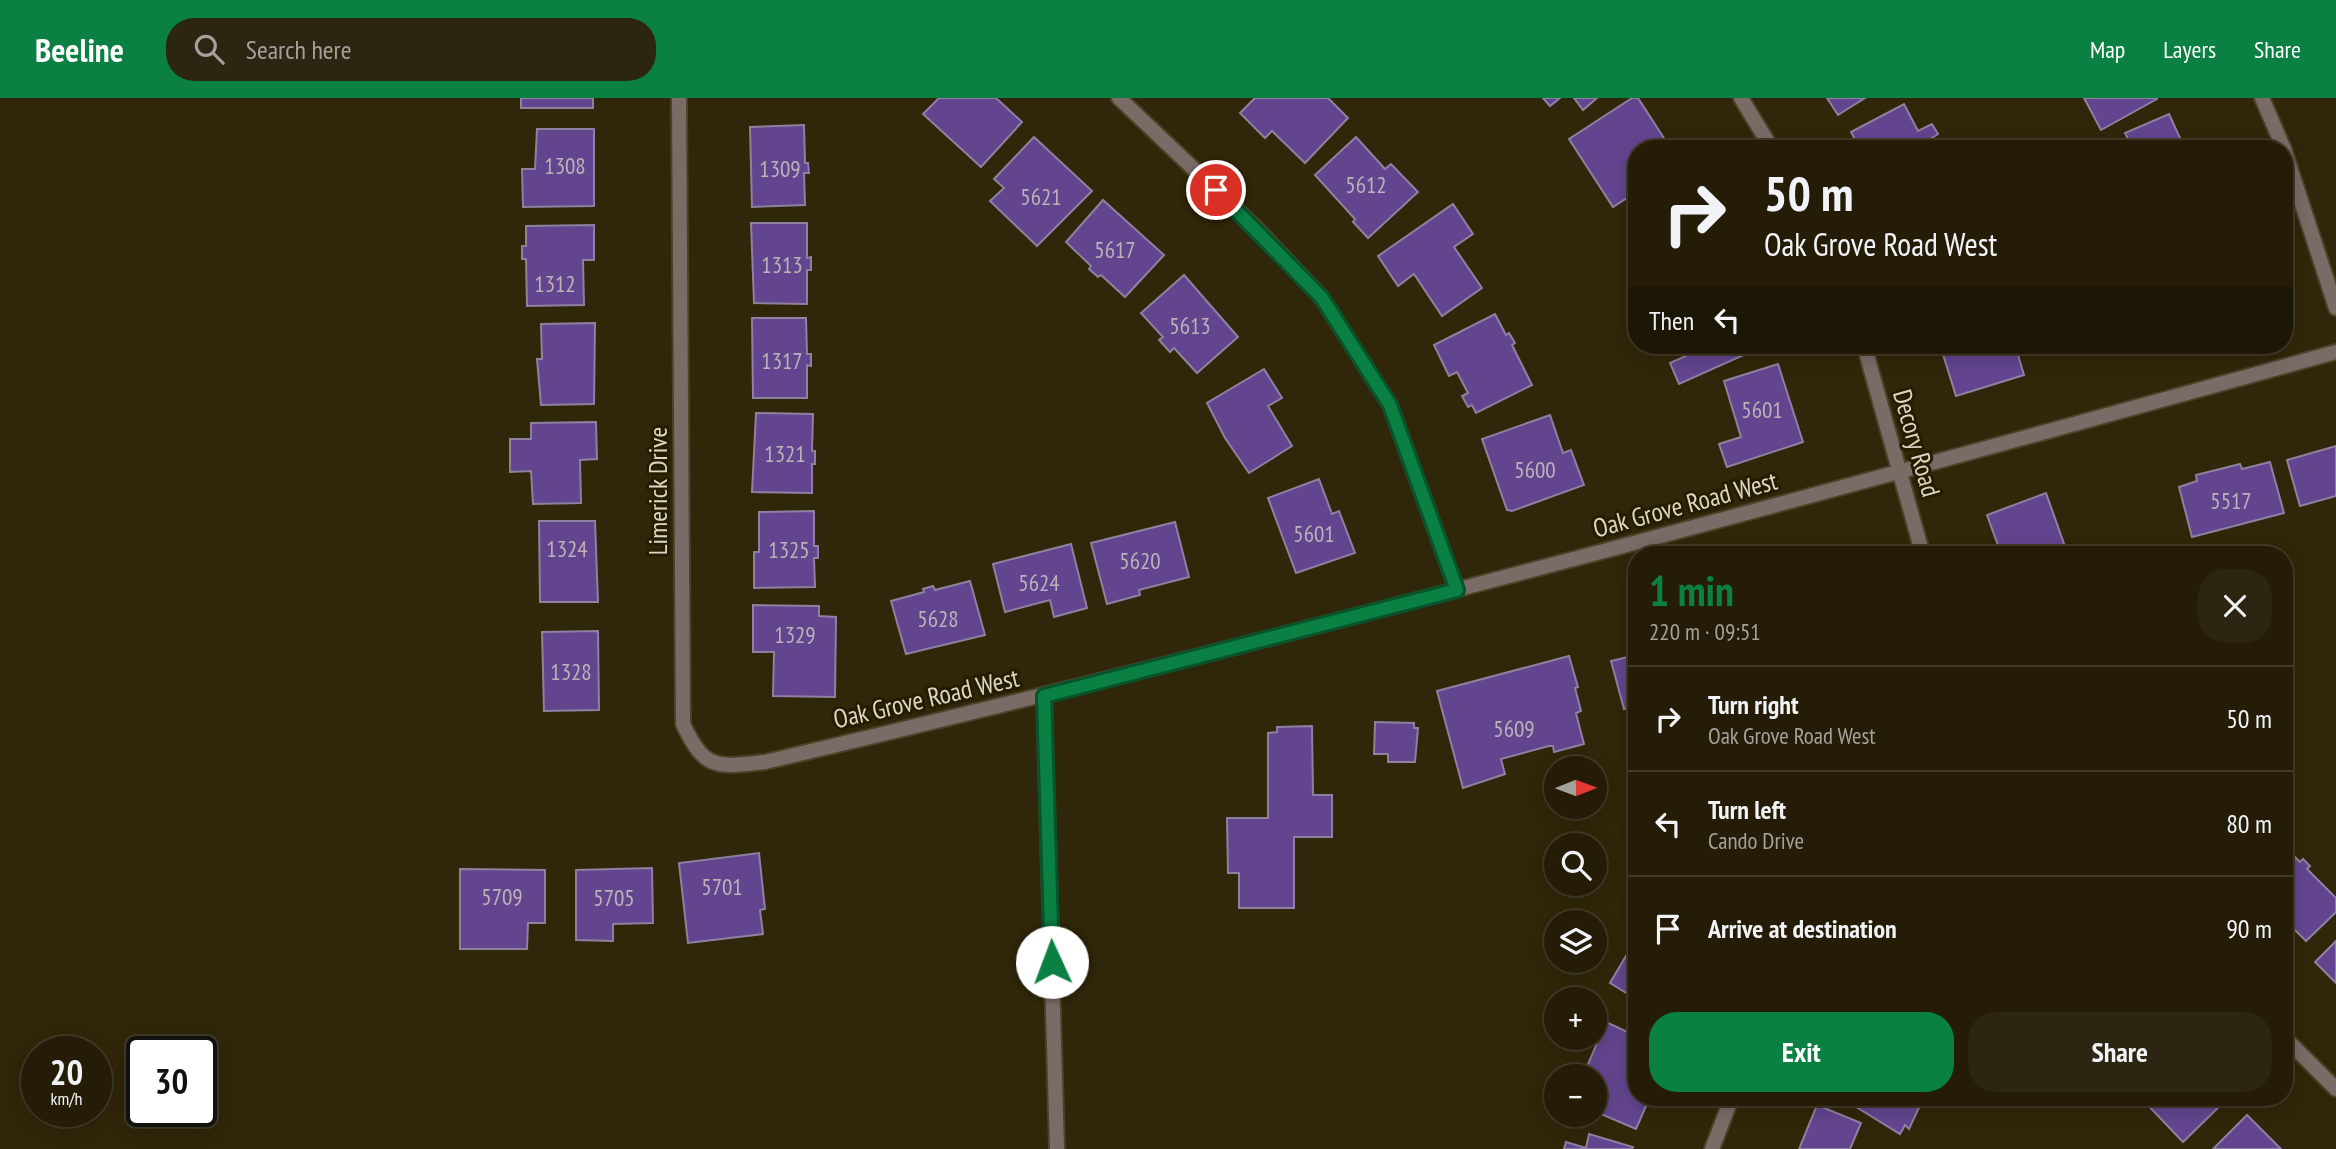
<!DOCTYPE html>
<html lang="en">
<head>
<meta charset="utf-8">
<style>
  :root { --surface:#241c07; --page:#2c2511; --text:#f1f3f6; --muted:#a3a19b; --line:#413a28; --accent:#0b8043 }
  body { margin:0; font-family:"PT Sans Narrow",sans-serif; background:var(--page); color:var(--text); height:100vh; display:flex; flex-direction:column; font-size:26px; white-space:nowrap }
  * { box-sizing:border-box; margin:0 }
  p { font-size:23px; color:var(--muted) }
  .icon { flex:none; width:38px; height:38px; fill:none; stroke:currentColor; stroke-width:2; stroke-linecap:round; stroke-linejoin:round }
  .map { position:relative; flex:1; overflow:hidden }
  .sheet { position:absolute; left:1628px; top:448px; width:665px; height:560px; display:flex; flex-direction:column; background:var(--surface); border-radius:28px; box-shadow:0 4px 18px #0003,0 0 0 2px var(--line) }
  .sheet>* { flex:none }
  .guide { position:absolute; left:1628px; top:42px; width:665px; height:214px; border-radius:28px; box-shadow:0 4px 18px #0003,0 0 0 2px var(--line); background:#241c07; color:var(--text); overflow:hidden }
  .needle { width:46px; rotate:89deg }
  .tools { position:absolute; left:1544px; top:658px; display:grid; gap:14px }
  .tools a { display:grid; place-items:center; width:63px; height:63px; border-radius:50%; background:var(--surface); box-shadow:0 4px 18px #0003,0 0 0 2px var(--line); font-size:35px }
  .speed { position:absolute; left:21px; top:938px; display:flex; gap:14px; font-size:35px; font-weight:700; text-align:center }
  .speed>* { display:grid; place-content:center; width:91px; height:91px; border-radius:50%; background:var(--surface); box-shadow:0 4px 18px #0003,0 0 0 2px var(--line); line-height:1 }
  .speed small { font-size:18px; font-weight:400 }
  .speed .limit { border:4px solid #111; border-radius:10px; background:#fff; color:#111 }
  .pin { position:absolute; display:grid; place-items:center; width:60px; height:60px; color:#fff; margin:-30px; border:4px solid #fff; border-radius:50%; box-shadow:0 2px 7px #0007 }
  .me { position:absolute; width:77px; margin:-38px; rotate:358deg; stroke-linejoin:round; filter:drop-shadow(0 0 5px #0008) }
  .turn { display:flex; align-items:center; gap:24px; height:147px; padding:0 21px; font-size:32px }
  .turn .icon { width:91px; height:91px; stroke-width:2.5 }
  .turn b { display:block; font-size:49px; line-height:60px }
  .then { display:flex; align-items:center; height:66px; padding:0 21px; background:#0003; gap:14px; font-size:26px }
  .round { display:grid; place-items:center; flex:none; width:74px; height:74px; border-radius:28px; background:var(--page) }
  .head { display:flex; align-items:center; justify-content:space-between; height:119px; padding:0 21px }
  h1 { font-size:42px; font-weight:800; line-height:52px; color:var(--accent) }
  .button { display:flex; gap:14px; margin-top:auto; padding:14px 21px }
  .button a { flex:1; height:80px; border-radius:28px; background:var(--accent); color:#fff; font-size:28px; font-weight:800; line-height:80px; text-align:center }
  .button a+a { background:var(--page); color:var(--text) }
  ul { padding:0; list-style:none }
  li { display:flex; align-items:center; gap:21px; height:105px; padding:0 21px; border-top:2px solid var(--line) }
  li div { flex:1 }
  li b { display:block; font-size:26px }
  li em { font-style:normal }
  header { display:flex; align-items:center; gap:42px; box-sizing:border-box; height:98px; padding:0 35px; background:var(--accent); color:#fff }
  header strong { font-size:33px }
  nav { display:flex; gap:38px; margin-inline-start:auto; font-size:24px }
  .search { width:490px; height:63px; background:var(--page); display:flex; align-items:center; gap:18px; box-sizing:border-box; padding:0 24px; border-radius:28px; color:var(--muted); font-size:26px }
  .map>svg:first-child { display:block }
</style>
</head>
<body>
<header>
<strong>Beeline</strong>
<div class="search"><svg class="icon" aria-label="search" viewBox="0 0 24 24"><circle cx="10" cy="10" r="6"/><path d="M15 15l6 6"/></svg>Search here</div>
<nav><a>Map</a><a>Layers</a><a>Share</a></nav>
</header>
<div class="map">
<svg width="2336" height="1051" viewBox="0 0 2336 1051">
  <rect width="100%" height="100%" fill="#302609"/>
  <g fill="#63458f" stroke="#8c82a0" stroke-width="2">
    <rect x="521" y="0" width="72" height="10"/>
    <path d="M939 0H996L1022 24 981 69 923 16Z"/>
    <path d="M1255 0H1328L1348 20 1305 65 1272 33 1265 40 1240 15Z"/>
    <path d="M1543 0H1560L1550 8Z"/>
    <path d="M1574 0H1597L1583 12Z"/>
    <path d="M1632 0H1638L1671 51H1636V94L1613 109 1569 41Z"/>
    <path d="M1827 0H1865L1838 17Z"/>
    <path d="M2084 0H2157V1L2101 32Z"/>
    <path d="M1904 6 1918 33 1932 26 1938 36 1932 40 1937 51H1860L1851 34Z"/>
    <path d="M2169 16 2185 51H2133L2125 35Z"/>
    <path d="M804 27 805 65H808L809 75H804L805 107 752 109 750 29Z"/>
    <path d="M537 31H594V108L523 109 522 71H535Z"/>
    <path d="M1034 39 1092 93 1037 148 990 103 1004 90 994 81Z"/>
    <path d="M1356 39 1385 71 1391 66 1418 94 1368 140 1353 124 1355 121 1315 77Z"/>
    <path d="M1103 102 1164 157 1125 199 1101 177 1098 179 1089 171 1091 168 1066 144Z"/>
    <path d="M1453 106 1473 136 1454 149 1482 190 1442 218 1414 176 1398 188 1378 158Z"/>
    <path d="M1636 113V130L1629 117Z"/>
    <path d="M751 125H807V160L811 159V172H807V206L754 205Z"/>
    <path d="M594 127V162H583L584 207 527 208 526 161H522V148H526V128Z"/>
    <path d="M1184 177 1238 239 1197 275 1174 250 1170 254 1159 242 1163 239 1141 215Z"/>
    <path d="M1495 216 1506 237 1509 235 1515 245 1512 247 1532 287 1476 315 1472 307 1468 309 1462 298 1468 295 1457 274 1449 278 1434 247Z"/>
    <path d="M752 220H806L807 256H811V268L807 267V300H753Z"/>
    <path d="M595 225 594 306 541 307 537 261H542L541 226Z"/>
    <path d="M1681 247H1766L1679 286 1670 265 1686 258Z"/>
    <path d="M1940 247H2015L2024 277 1956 298Z"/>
    <path d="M1778 266 1803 344 1727 369 1719 346 1741 339 1724 283Z"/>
    <path d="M1264 271 1282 300 1268 308 1292 348 1249 375 1225 340 1207 305Z"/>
    <path d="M756 315 813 316 812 353H815V366H812V395L752 394Z"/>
    <path d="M1550 317 1563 355 1571 352 1584 387 1512 413 1507 412 1482 341Z"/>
    <path d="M596 324 597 361 580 362 581 405 533 406 531 373 510 374V341H531V325Z"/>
    <path d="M2336 348V398L2300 408 2287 362Z"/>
    <path d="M2270 364 2284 415 2192 439 2179 389 2197 383 2196 377 2240 366 2242 371Z"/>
    <path d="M1319 381 1332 416 1339 413 1355 455 1296 475 1268 400Z"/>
    <path d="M2046 395 2068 457H2011L2007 447 1999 450 1987 417Z"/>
    <path d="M814 413V448H818V460H814L815 489 754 490V454H759V414Z"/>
    <path d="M539 423H595L598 504H540Z"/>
    <path d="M1175 424 1189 479 1139 492 1140 497 1107 506 1091 445Z"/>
    <path d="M1071 446 1087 510 1054 519 1050 502 1005 514 993 466Z"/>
    <path d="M970 483 985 537 906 556 891 503 924 494 923 491 933 488 935 492Z"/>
    <path d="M753 507 819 508V518L836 519 835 599 773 598 774 554H753Z"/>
    <path d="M598 533 599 612 544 613 542 534Z"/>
    <path d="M1636 557V608L1624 611 1611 563Z"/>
    <path d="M1569 558 1578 589 1575 590 1581 613 1576 615 1584 646 1554 654 1553 648H1549L1501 661 1505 676 1463 690 1437 593Z"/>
    <path d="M1375 624 1414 625V630H1418L1415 664H1388V656H1374Z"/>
    <path d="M1312 628 1313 697H1332V739H1294V810H1239V775H1228L1227 720H1268V635L1277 634V629Z"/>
    <path d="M2285 749 2300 764 2303 761 2310 768 2307 771 2336 800V814L2306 843 2284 821Z"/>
    <path d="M759 755 765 811 760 812 763 836 688 845 679 765Z"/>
    <path d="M652 770 653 825 613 826V843L576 842V772Z"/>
    <path d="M460 771 545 772V825H528L527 851H460Z"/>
    <path d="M1636 841V901L1610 885Z"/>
    <path d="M2336 843V885L2315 864Z"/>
    <path d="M1606 924 1636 938V971L1629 980 1636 984V999H1650L1636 1031 1594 1013V978H1583Z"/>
    <path d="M1840 999H1924L1909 1031 1905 1027 1900 1036Z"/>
    <path d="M2140 999H2229L2183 1044Z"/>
    <path d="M1817 1007 1861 1025 1850 1051H1799Z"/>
    <path d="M2247 1017 2281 1051H2213Z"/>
    <path d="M1589 1036 1633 1049 1632 1051H1564L1566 1044 1586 1050Z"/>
  </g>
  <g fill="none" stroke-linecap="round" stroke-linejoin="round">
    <defs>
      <g id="street">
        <path d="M679 0 683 626C705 673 717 669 765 664 1292 540 1815 398 2336 254"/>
        <path d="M1119 0 1255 129 1322 200 1390 307 1457 492"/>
        <path d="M1741 0 1772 51"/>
        <path d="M2262 0 2284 51"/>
        <path d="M2284 51 2336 210"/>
        <path d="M1864 247 1923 457"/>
        <path d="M1044 598 1057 1051"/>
        <path d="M2284 939 2336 991"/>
        <path d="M1712 1051 1732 999"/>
      </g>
    </defs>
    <use href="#street" stroke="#4c4227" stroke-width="18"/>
    <use href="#street" stroke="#7a6b67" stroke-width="14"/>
  </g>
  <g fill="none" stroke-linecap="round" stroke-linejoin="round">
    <defs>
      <path id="route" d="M1052 864 1044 598 1457 492 1390 307 1322 200 1216 92"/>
    </defs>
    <use href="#route" stroke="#07532c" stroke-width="18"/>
    <use href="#route" stroke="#0b8043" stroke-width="12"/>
  </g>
  <g text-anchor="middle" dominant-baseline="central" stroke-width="6" stroke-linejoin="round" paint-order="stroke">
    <g font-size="23" fill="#beb2b8">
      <text x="565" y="67">1308</text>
      <text x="780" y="70">1309</text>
      <text x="1366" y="86">5612</text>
      <text x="1041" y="98">5621</text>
      <text x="1115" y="151">5617</text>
      <text x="782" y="166">1313</text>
      <text x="555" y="185">1312</text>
      <text x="1190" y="227">5613</text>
      <text x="782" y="262">1317</text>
      <text x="1762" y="311">5601</text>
      <text x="785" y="355">1321</text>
      <text x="1535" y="371">5600</text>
      <text x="2231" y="402">5517</text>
      <text x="1314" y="435">5601</text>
      <text x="567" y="450">1324</text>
      <text x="789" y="451">1325</text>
      <text x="1140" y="462">5620</text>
      <text x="1039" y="484">5624</text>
      <text x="938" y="520">5628</text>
      <text x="795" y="536">1329</text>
      <text x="571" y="573">1328</text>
      <text x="1514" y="630">5609</text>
      <text x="722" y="788">5701</text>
      <text x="502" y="798">5709</text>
      <text x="614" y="799">5705</text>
    </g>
    <g font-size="26" fill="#dcd6c6" stroke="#261d01">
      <text transform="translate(1917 345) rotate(74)">Decory Road</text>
      <text transform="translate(657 393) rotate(-90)">Limerick Drive</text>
      <text transform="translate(1685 406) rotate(-15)">Oak Grove Road West</text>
      <text transform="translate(926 600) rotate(-13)">Oak Grove Road West</text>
    </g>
  </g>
</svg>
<div class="tools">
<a><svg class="needle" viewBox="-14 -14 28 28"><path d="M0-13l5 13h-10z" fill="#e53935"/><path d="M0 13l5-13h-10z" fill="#a3a19b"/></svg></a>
<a><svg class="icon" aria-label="search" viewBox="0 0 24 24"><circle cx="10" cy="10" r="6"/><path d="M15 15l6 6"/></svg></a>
<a><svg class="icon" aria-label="layers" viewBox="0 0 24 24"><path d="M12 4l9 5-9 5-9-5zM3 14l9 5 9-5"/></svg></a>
<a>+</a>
<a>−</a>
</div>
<div class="speed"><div>20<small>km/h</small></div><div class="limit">30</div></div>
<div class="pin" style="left:1216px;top:92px;background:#d93025"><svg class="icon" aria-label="arrive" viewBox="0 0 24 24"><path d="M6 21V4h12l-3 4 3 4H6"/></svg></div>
<svg class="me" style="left:1052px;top:864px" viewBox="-20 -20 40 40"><circle r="19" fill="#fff"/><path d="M0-13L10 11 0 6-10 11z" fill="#0b8043"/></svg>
<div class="guide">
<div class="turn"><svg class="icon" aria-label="right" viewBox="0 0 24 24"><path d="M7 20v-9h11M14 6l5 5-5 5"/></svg><div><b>50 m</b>Oak Grove Road West</div></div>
<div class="then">Then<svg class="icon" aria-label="left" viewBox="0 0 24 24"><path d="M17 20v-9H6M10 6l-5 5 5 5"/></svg></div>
</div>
<section class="sheet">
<div class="head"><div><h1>1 min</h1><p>220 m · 09:51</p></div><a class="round"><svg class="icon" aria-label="close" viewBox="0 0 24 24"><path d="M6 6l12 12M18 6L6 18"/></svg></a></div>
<ul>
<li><svg class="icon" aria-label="right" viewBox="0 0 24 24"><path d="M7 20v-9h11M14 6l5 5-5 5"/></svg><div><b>Turn right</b><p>Oak Grove Road West</p></div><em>50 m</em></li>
<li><svg class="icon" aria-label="left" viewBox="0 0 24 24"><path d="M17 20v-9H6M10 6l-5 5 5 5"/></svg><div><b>Turn left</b><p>Cando Drive</p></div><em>80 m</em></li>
<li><svg class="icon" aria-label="arrive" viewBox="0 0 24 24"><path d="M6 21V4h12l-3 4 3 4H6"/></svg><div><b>Arrive at destination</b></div><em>90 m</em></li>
</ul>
<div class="button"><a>Exit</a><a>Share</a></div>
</section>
</div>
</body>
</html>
